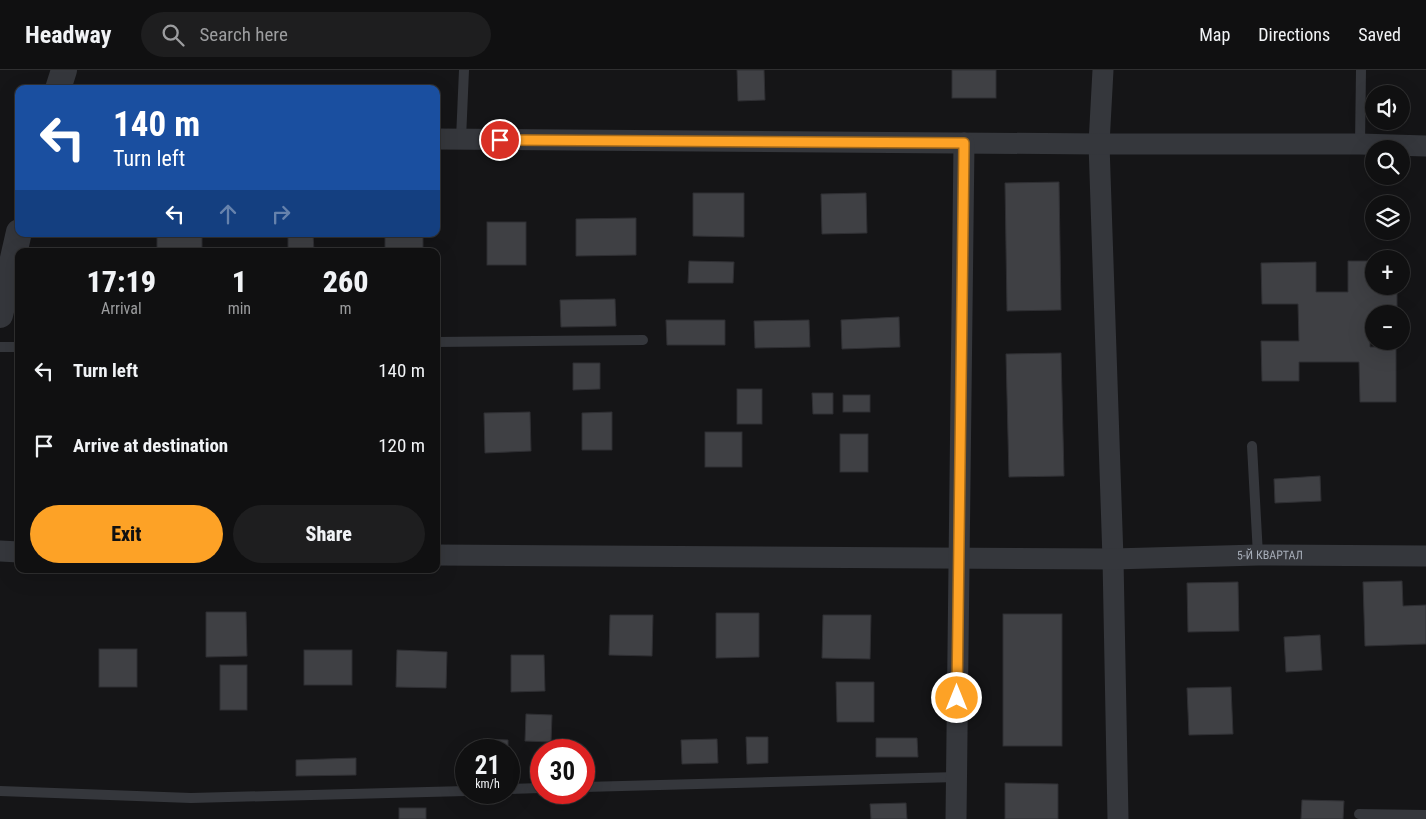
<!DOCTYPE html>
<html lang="en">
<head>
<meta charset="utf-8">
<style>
  :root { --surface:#101011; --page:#1e1e1f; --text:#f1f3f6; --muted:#9c9d9f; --line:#303031; --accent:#fda226 }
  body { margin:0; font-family:"Roboto Condensed",sans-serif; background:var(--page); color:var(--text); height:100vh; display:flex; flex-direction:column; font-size:19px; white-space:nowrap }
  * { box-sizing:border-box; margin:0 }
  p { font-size:16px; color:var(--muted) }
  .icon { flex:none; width:28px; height:28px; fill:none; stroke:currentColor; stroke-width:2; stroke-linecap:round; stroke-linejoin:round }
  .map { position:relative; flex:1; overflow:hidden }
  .side { position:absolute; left:15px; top:178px; width:425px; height:325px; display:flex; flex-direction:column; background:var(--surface); border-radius:10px; box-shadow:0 5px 20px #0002,0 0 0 1px var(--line) }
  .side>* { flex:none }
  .top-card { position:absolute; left:15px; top:15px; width:425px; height:152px; border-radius:10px; box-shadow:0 5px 20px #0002,0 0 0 1px var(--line); background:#1a4fa0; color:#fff; overflow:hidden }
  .tools { position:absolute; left:1365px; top:15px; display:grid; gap:10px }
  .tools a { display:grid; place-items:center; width:45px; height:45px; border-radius:50%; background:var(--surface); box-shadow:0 5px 20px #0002,0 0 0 1px var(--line); font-size:25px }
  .speed { position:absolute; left:455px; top:669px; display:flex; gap:10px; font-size:25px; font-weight:700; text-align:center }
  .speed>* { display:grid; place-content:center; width:65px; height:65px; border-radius:50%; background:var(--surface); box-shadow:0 5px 20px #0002,0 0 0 1px var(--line); line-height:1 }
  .speed small { font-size:12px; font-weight:400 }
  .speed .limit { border:8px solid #d22; background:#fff; color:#111 }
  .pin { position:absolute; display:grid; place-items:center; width:42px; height:42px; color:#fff; margin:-21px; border:2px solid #fff; border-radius:50%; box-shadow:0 1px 5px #0007 }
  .me { position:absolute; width:55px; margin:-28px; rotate:0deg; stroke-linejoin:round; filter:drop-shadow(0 0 4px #0008) }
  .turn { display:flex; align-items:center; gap:18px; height:105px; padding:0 15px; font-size:22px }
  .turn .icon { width:65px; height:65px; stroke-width:2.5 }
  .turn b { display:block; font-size:35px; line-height:42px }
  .lanes { display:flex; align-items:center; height:48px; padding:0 15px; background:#0003; justify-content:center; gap:25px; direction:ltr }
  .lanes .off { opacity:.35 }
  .eta { display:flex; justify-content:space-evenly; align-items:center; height:85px; text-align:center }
  .eta b { font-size:30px; font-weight:800; line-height:35px }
  .primary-button { display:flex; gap:10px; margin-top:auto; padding:10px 15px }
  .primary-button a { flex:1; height:58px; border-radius:30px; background:var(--accent); color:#111; font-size:20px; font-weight:800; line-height:58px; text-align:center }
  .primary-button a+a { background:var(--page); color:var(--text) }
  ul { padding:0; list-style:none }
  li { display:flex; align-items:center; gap:15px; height:75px; padding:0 15px }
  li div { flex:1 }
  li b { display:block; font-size:19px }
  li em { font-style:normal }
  header { display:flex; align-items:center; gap:30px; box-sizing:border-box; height:70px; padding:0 25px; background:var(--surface); border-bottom:1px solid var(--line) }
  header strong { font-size:24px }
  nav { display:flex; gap:28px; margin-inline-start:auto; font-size:18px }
  .search { width:350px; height:45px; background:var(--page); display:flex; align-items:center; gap:12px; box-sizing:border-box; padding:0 18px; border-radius:28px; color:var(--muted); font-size:19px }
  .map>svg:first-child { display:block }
</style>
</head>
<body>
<header>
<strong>Headway</strong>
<div class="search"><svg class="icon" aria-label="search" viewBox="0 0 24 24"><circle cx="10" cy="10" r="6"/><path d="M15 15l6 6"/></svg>Search here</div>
<nav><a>Map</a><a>Directions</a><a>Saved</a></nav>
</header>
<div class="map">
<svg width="1426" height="749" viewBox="0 0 1426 749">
  <rect width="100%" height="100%" fill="#151517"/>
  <g fill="#3f4044" stroke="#2f2f33">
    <path d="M737 0H764L765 30 738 31Z"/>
    <rect x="952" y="0" width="44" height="28"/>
    <path d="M1059 112 1061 240 1007 241 1005 113Z"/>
    <path d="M693 123H744V167L693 166Z"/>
    <path d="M866 123 867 163 822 164 821 124Z"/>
    <path d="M636 148V185L576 186V149Z"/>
    <rect x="487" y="152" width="39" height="43"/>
    <rect x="157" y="164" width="45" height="17"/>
    <path d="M288 164H313L314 181H288Z"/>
    <rect x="385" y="164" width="38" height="17"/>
    <path d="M689 191 734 192 733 213H688Z"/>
    <path d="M1348 191H1374V216H1397V243H1370V277H1396V332H1360L1359 292H1299V311H1262L1261 271H1299L1298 234H1262L1261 193 1316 192V222H1348Z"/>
    <path d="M615 229 616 256 561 257 560 230Z"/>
    <path d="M899 247 900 277 842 279 841 250Z"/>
    <path d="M666 250H725V275H667Z"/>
    <path d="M809 250 810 277 755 278 754 251Z"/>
    <path d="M1061 283 1064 406 1009 407 1006 284Z"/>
    <path d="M573 293H600V319L573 320Z"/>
    <rect x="737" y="319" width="25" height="35"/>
    <path d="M812 323H833V344H813Z"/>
    <rect x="843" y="325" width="27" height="17"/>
    <path d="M530 342 531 381 485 383 484 343Z"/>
    <path d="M612 342V380H582V343Z"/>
    <rect x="705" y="362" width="37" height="35"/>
    <rect x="840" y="364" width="28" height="38"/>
    <path d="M1320 406 1321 431 1275 433 1274 409Z"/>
    <path d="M1402 511 1403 536 1426 535V574L1365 576 1363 512Z"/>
    <path d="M1238 512 1239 561 1188 562 1187 513Z"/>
    <path d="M206 542H246L247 586 206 587Z"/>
    <path d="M716 543H759V587L716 588Z"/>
    <rect x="1003" y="544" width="59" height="132"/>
    <path d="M610 545H653L652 586 609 585Z"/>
    <path d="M823 545H871L870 589 822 588Z"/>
    <path d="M1320 565 1322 600 1286 602 1284 567Z"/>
    <rect x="99" y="579" width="38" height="38"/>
    <rect x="304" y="580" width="48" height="35"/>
    <path d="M397 580 447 582 446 618 396 617Z"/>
    <path d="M511 585H544L545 621 511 622Z"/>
    <rect x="220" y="595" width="27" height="45"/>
    <path d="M836 612H874V652H837Z"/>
    <path d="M1231 617 1233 664 1189 665 1187 618Z"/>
    <path d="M526 644 552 645 551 672 525 671Z"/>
    <path d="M746 667H768V693L747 694Z"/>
    <path d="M876 668H917L918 687H876Z"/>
    <path d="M483 669 508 670V680H483Z"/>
    <path d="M717 669 718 693 682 694 681 670Z"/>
    <path d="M356 688V705L296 706V690Z"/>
    <path d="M1005 713 1058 714V749H1005Z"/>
    <path d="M1302 730 1344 731 1343 749H1301Z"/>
    <path d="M906 733 907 749H871L870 734Z"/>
    <rect x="399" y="738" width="27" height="11"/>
  </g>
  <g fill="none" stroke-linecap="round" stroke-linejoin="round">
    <g stroke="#35373c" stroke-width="10">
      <path d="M461 69 464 0"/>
      <path d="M1360 74 1361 0"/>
      <path d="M436 272 643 270"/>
      <path d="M0 277H19"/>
      <path d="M1252 376 1258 485"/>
      <path d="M584 717 957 707"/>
      <path d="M509 719 541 718"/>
      <path d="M0 721 191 728 466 721"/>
      <path d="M1359 744 1426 745"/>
    </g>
    <g stroke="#35373c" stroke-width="21">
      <path d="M1103 0 1099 74 1113 489 1118 749"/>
      <path d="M436 69 1099 74H1360L1426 76"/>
      <path d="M0 481 19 482"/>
      <path id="s1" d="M436 485 1113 489 1258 485 1426 486"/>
      <path d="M956 749 964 73"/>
    </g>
    <g stroke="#35373c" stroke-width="26">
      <path d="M58 19 64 0"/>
      <path d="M0 245 19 162"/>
    </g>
  </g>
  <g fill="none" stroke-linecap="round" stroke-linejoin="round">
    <defs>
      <path id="route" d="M500 70 964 73 957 628"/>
    </defs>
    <use href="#route" stroke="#a46919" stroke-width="12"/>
    <use href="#route" stroke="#fda226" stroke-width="9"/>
  </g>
  <g text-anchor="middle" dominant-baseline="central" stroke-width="4.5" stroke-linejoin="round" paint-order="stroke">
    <g font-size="12" fill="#a6adb8" stroke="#101012">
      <text stroke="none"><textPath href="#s1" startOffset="834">5-Й КВАРТАЛ</textPath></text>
    </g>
  </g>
</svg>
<div class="tools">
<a><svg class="icon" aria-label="sound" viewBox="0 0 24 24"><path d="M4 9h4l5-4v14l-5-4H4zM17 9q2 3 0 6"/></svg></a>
<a><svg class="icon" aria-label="search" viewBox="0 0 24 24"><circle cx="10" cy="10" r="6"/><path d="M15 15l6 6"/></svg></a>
<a><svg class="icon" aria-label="layers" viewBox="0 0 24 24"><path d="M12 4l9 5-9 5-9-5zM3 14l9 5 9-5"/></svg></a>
<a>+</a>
<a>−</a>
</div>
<div class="speed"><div>21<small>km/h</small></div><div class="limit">30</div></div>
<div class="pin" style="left:500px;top:70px;background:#d93025"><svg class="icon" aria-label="arrive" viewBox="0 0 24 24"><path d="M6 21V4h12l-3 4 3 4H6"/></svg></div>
<svg class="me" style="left:957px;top:628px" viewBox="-20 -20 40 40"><circle r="17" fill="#fda226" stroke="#fff" stroke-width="3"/><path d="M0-11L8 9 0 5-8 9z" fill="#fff"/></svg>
<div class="top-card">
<div class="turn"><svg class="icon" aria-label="left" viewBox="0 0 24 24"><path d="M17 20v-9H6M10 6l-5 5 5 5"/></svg><div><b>140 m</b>Turn left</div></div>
<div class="lanes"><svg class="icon" aria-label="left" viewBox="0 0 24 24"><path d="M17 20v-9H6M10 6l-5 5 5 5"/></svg><svg class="icon off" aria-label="ahead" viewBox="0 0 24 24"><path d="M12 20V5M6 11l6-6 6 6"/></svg><svg class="icon off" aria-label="right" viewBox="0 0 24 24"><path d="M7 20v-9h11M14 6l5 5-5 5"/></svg></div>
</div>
<section class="side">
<div class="eta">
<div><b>17:19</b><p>Arrival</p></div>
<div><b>1</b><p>min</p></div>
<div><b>260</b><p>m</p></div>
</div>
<ul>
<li><svg class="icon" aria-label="left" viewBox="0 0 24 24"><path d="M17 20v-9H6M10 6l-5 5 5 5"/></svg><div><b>Turn left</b></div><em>140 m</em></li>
<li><svg class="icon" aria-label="arrive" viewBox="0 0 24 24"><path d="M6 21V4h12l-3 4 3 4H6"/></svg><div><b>Arrive at destination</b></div><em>120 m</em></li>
</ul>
<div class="primary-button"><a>Exit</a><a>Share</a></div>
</section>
</div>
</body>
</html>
